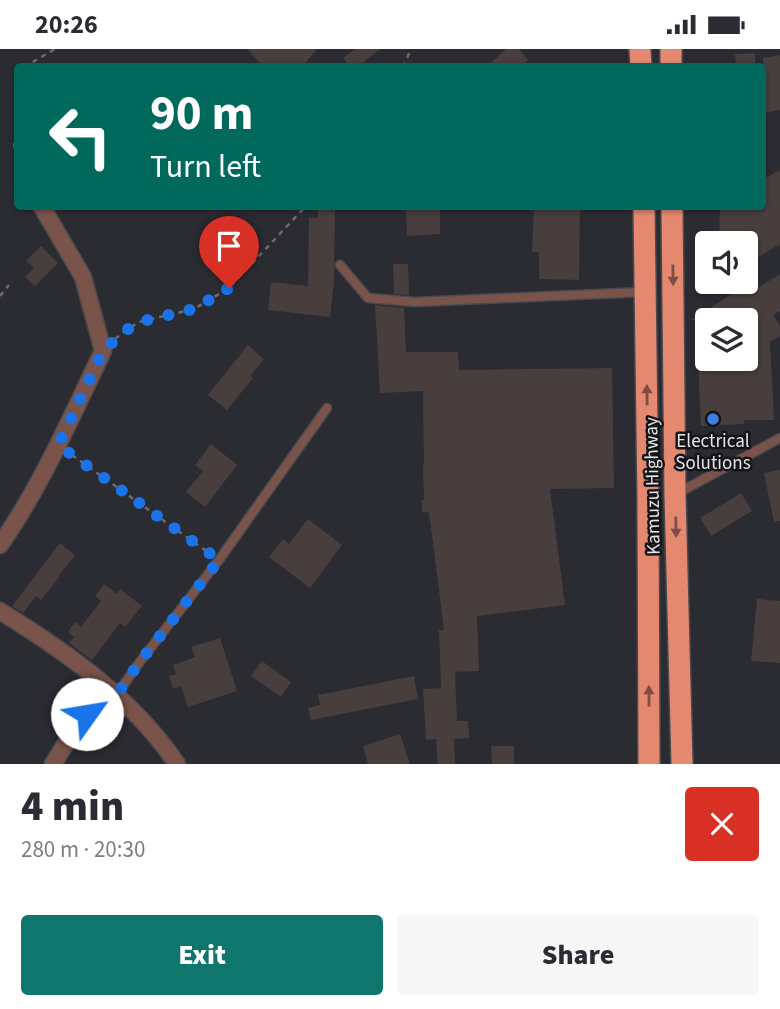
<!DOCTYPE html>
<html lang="en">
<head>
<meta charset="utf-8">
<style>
  :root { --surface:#fff; --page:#f7f7f7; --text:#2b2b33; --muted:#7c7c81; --accent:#0f766e }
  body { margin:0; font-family:"Source Sans 3",sans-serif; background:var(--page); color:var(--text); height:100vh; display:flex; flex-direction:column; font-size:26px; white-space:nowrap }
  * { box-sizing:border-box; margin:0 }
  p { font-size:23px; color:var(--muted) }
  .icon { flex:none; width:38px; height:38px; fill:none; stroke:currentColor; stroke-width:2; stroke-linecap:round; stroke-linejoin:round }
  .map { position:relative; height:715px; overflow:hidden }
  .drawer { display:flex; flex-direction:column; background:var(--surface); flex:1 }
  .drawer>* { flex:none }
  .guide { position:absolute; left:14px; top:14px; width:752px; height:147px; border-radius:7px; box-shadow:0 2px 5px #0004; background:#00695c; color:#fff; overflow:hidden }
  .buttons { position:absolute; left:695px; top:182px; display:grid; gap:14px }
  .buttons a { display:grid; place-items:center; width:63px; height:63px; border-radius:7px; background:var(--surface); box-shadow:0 2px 5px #0004; font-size:35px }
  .pin { position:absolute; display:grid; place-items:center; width:60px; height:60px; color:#fff; margin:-72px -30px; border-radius:50% 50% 50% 0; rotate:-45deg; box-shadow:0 0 7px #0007 }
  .pin .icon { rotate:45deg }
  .me { position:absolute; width:77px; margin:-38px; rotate:58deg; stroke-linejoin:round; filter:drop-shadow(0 0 5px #0008) }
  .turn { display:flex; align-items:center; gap:24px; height:147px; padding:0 21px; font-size:32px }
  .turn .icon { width:91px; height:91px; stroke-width:2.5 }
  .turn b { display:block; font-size:49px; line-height:60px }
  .round { display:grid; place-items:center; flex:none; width:74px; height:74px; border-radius:7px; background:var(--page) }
  .head { display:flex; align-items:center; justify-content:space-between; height:119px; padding:0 21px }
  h1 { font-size:42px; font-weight:800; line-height:52px }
  .action { display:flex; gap:14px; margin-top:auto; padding:14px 21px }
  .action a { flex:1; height:80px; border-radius:7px; background:var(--accent); color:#fff; font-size:28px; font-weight:800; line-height:80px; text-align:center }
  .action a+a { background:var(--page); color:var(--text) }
  .status { display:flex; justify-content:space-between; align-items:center; height:49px; padding:0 35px; background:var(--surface); direction:ltr }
  .status svg { height:19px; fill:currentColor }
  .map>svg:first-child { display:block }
</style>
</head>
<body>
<div class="status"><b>20:26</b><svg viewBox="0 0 49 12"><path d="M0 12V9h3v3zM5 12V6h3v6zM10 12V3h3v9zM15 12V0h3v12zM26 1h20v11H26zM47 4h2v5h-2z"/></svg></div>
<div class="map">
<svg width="780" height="715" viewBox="0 0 780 715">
  <rect width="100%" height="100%" fill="#2b2b32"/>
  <g fill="#473e3d">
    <path d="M247 0H317L302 18H264Z"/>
    <path d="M355 0H380L357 18H350L343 9Z"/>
    <path d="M506 0H519L528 11 521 18H486Z"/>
    <path d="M755 4V18H736L735 5Z"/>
    <path d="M780 6V61L763 64V9Z"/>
    <path d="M780 121V195L746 216V194H719L720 158H763V130Z"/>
    <path d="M318 158H335L334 232 330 268 268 261 271 233 308 237 309 169H318Z"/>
    <path d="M406 158H440V185L407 187Z"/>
    <path d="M534 158H580L579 231 539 230V203H532Z"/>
    <path d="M41 197 58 214 35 237 25 228 34 219 26 212Z"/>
    <path d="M393 215H408L409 246 394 245Z"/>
    <path d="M780 225V262L773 266 780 277V287L770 293 774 371H744V375L701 377 698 310H746V271H690L742 239 746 246Z"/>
    <path d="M375 256 404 259 406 303H458L459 321 612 319 614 439 550 440 565 556 477 567 479 622 455 623 457 672H468L469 689 454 690 455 715H438L436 690 426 691 423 640 441 639 439 581H444L429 463H422L421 451H424L423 416H424L423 342 380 344Z"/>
    <path d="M248 296 264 310 250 327 253 329 227 361 208 346Z"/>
    <path d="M211 395 237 416 205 458 186 443 203 422 195 416Z"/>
    <path d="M780 421V472L774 473 764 424Z"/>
    <path d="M741 444 752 462 711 487 700 469Z"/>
    <path d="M308 470 342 496 310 539 269 508 283 490 289 495Z"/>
    <path d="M60 494 75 507 59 526 60 527 41 551 36 547 23 564 12 557Z"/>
    <path d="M104 535 117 545 120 540 142 557 125 578 120 574 92 611 69 594 74 588 68 583 75 573 81 578 101 552 95 547Z"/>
    <path d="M757 550 780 552V614L751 612Z"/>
    <path d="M220 589 237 642 188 658 181 637 173 640 169 627 176 625 173 616 195 608 191 598Z"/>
    <path d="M262 612 291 633 281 648 251 627Z"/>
    <path d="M414 627 418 650 311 671 308 659 320 656 318 646Z"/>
    <path d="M400 685 410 715H368L363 697Z"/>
    <path d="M491 697H514V715H492Z"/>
  </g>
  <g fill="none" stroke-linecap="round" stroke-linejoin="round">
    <defs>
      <g id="lane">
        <path d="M340 216 368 249 415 253 643 243"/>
        <path d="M678 444 780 389"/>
        <path d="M117 645 139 614 219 511 327 359"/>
      </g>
      <g id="street">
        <path d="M0 496C42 436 71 368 103 302L83 228 42 158"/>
        <path d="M0 562C68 604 132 649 177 715"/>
        <path d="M53 715 76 678 87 665 117 645"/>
      </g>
      <g id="highway">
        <path d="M640 0 641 18"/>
        <path d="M671 0V18"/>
        <path d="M644 158 648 451 649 715"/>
        <path d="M672 158 675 446 682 715"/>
      </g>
    </defs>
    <use href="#lane" stroke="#49494f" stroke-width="11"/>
    <use href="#street" stroke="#49494f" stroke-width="19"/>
    <use href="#highway" stroke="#49494f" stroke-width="24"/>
    <g stroke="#6b6b71" stroke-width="2.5" stroke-dasharray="5 5" stroke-linecap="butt">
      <path d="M24 18 55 0"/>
      <path d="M403 18 411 0"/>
      <path d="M18 75 14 95 18 117"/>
      <path d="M0 247 9 236"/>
      <path d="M115 290 125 282 139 273 194 260 229 239 305 158"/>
      <path d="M72 406 209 504"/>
    </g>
    <use href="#lane" stroke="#7a544a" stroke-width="8"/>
    <use href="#street" stroke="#7a544a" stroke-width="16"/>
    <use href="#highway" stroke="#e48870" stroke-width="21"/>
  </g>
  <defs><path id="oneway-solid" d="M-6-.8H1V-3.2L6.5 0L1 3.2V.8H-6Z" transform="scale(1.75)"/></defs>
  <g fill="#7c4e44">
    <use href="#oneway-solid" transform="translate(673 226) rotate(89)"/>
    <use href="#oneway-solid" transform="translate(647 346) rotate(-91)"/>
    <use href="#oneway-solid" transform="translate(676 478) rotate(89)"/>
    <use href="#oneway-solid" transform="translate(649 647) rotate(-90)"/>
  </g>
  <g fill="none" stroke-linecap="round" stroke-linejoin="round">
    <path stroke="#1a73e8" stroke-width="12" stroke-dasharray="0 21.6" d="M87 665 117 645 139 614 219 511 58 396 103 302 125 282 139 273 194 260 229 239"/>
  </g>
  <circle fill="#3f7fe0" stroke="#141417" stroke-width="2.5" cx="713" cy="370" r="7"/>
  <g text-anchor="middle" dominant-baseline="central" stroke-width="5" stroke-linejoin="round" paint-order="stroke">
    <g font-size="19" fill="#e4e4e8" stroke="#141417">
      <text x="713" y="392">Electrical<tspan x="713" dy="22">Solutions</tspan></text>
    </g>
    <g font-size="19" fill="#e4e4e8" stroke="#141417">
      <text transform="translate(653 437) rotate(-91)">Kamuzu Highway</text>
    </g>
  </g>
</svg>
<div class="buttons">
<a><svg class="icon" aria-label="sound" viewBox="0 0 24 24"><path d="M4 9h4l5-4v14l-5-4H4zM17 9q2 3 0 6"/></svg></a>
<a><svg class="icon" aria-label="layers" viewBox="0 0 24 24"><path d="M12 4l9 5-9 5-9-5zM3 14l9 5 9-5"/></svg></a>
</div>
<div class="pin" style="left:229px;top:239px;background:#d93025"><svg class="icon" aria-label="arrive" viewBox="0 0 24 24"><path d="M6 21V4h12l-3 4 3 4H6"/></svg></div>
<svg class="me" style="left:87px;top:665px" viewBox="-20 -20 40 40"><circle r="19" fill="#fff"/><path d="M0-13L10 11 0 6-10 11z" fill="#1a73e8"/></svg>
<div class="guide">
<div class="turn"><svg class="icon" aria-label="left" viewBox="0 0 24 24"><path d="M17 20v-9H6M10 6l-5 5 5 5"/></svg><div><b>90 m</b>Turn left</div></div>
</div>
</div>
<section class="drawer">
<div class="head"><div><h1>4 min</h1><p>280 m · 20:30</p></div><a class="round" style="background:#d93025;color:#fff"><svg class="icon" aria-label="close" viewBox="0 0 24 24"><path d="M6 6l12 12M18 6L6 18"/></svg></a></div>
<div class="action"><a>Exit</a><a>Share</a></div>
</section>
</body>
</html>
